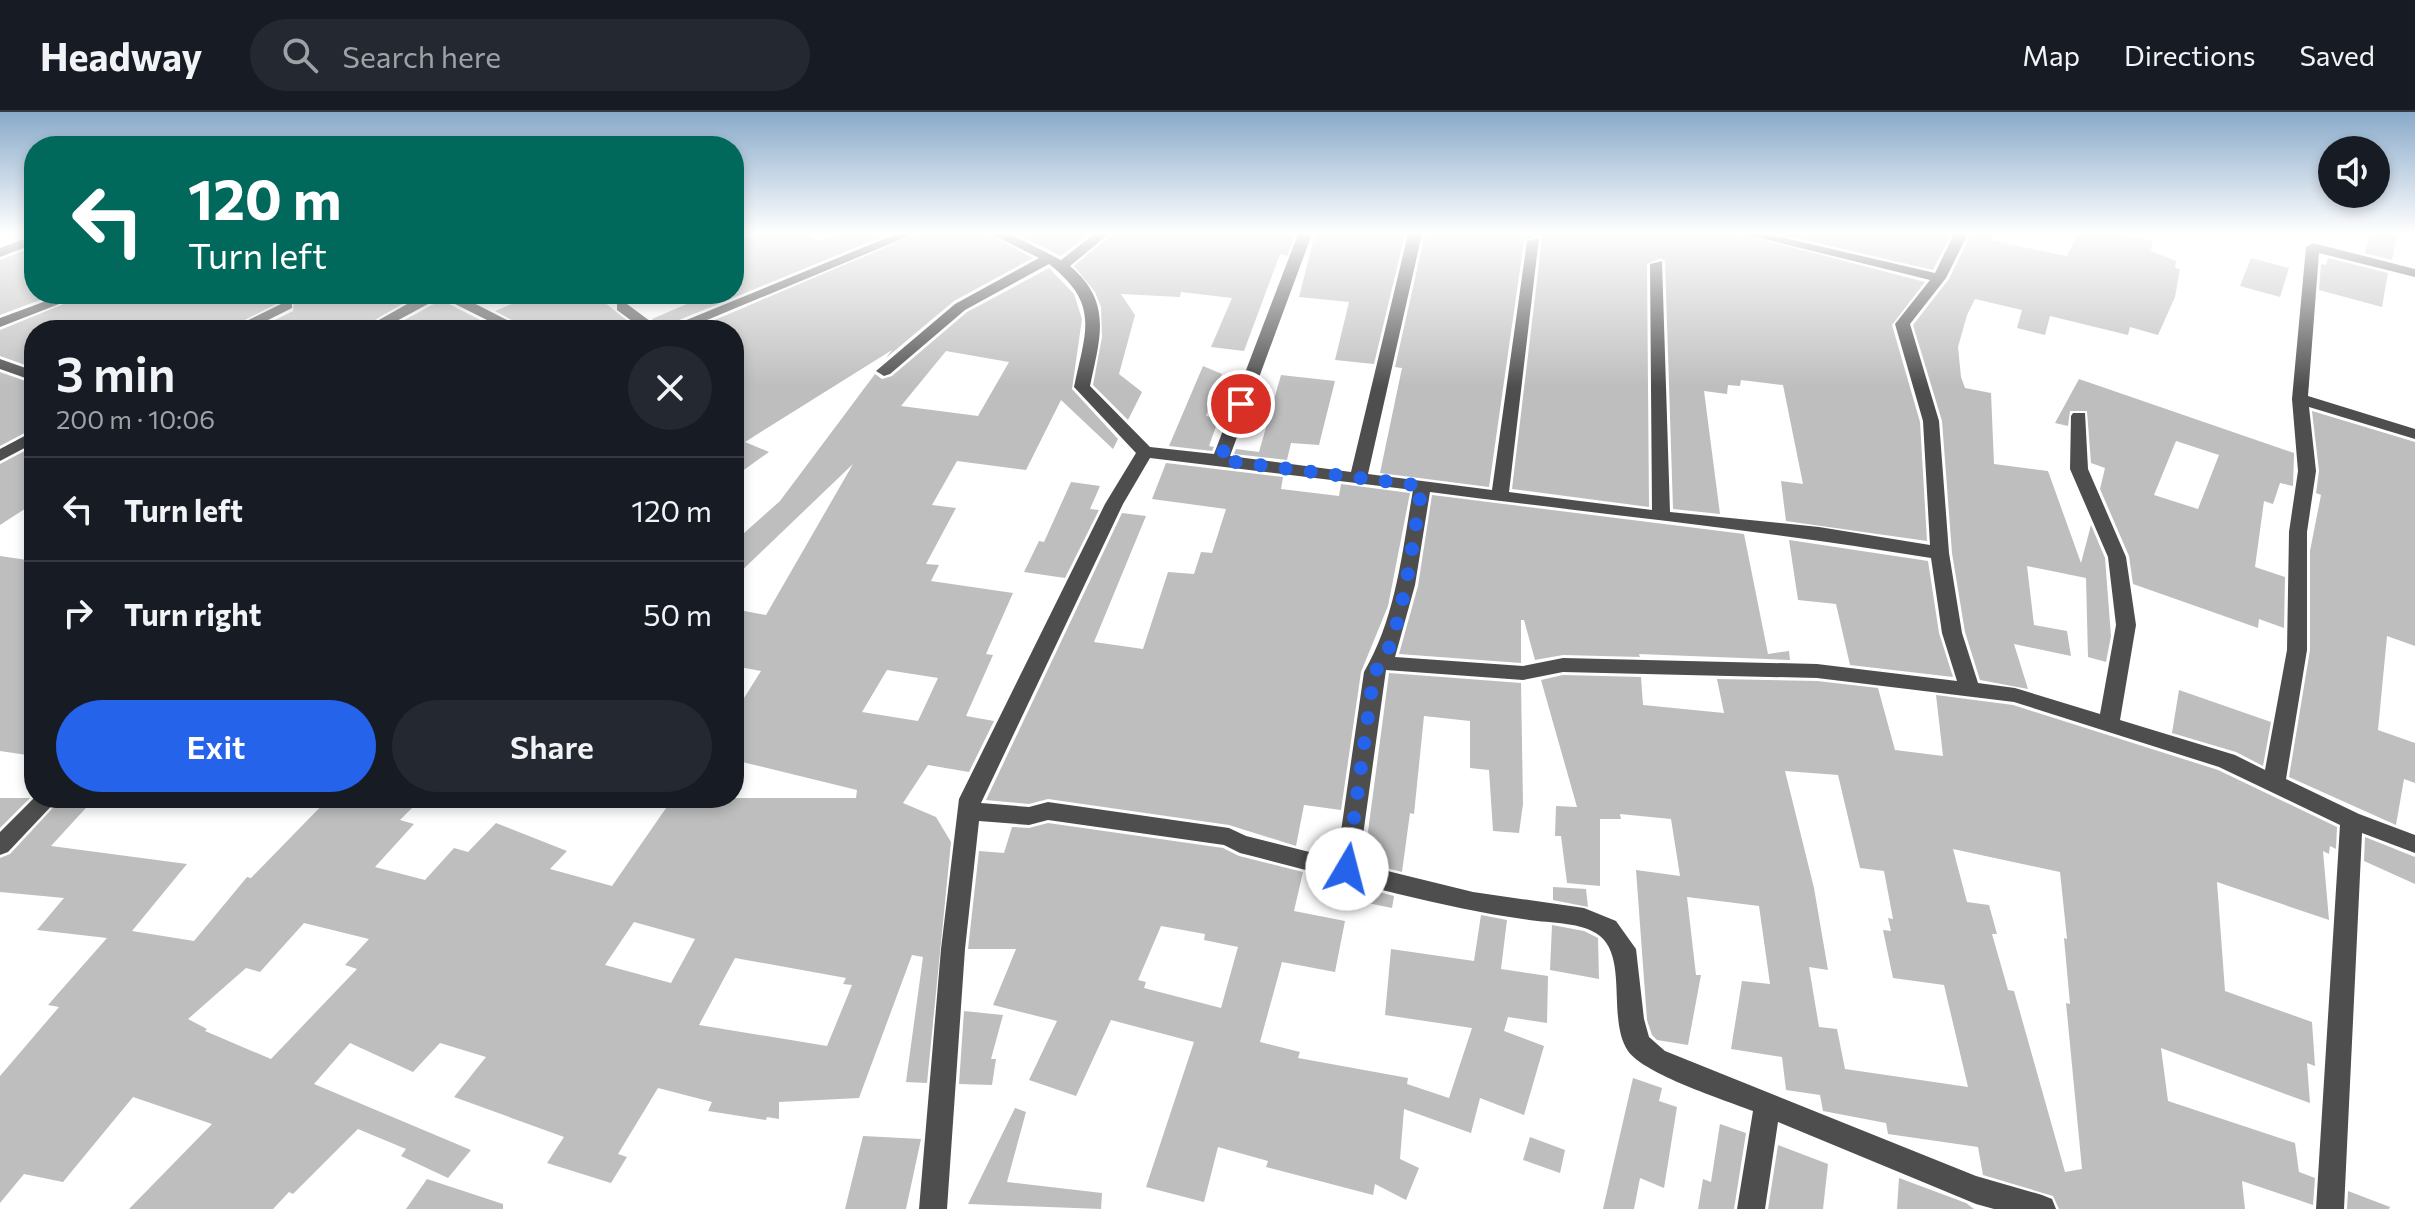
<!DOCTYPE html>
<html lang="en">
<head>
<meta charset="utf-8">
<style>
  :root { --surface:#171b24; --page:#242831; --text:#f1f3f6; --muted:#9ea1a6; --line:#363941; --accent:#2563eb }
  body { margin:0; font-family:Commissioner,sans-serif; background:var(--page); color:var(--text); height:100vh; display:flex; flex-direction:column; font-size:30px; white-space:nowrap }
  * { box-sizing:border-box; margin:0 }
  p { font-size:26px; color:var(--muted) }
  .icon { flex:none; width:44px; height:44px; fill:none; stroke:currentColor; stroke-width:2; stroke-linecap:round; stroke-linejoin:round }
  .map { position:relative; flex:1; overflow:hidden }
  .drawer { position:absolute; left:24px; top:208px; width:720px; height:488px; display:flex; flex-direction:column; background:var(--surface); border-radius:32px; box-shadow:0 4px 12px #0003 }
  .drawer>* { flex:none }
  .banner { position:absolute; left:24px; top:24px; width:720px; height:168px; border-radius:32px; box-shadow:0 4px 12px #0003; background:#00695c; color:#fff; overflow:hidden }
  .fabs { position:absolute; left:2318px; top:24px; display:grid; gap:16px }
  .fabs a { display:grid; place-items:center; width:72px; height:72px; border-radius:50%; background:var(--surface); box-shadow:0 4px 12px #0003; font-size:40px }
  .pin { position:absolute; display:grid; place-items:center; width:68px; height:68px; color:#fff; margin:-34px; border:4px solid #fff; border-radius:50%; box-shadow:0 2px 8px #0007 }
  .me { position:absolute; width:88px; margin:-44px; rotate:8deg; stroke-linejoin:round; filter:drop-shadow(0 0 6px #0008) }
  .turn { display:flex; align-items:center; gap:28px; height:168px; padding:0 32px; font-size:36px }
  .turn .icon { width:104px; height:104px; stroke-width:2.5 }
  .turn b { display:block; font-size:56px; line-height:68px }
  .round { display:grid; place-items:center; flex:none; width:84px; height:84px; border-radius:42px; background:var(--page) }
  .head { display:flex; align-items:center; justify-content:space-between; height:136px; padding:0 32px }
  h1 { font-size:48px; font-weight:600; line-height:60px }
  .button { display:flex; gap:16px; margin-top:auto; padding:16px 32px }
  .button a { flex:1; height:92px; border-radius:48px; background:var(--accent); color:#fff; font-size:32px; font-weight:600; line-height:92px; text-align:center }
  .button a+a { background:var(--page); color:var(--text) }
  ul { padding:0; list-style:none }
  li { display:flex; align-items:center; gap:24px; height:104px; padding:0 32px; border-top:2px solid var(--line) }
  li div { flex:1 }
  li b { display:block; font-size:30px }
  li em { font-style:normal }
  header { display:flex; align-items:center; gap:48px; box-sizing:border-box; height:112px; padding:0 40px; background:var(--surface); border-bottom:2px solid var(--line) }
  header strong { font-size:38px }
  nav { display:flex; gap:44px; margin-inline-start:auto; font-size:28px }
  .search { width:560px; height:72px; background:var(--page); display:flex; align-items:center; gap:20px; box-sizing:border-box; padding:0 28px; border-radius:44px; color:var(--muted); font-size:30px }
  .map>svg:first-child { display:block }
</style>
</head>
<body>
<header>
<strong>Headway</strong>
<div class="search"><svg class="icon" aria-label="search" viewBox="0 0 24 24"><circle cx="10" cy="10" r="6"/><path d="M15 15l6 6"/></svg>Search here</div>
<nav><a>Map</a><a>Directions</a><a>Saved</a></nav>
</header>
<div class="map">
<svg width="2415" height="1097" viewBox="0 0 2415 1097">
  <rect width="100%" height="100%" fill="#fff"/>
  <g fill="#bebebe" fill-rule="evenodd">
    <path d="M762 122H808L817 129 835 122H889L662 215 652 207 710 182H734V128Z"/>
    <path d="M917 122H988L1033 146 954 189 886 246 892 238 745 330 769 340 734 365V218H691Z"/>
    <path d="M1016 122H1089L1061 144Z"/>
    <path d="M1112 122H1295L1287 144 1280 142 1244 239 1211 235 1232 186 1181 180 1180 185 1121 182 1135 203 1119 262 1142 280 1128 308 1093 273 1102 225 1101 195 1095 180 1074 154Z"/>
    <path d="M1315 122H1405L1374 252 1335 248 1349 190 1299 185Z"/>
    <path d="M1425 122H1741L1925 170 1892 213 1920 310 1927 429 1786 409 1781 369 1803 372 1783 273 1741 268 1740 274 1728 273 1727 282 1704 279 1720 402 1673 397 1665 149 1661 146 1647 152 1649 395 1512 377 1542 126 1538 123 1524 129 1489 375 1380 361 1402 256 1395 255Z"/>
    <path d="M1779 122H1951L1933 158Z"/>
    <path d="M1971 122H1993V129L2067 144 2077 122H2119L2153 129 2151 139 2176 149 2175 156 2180 157 2175 185 2158 223 2130 215 2128 223 2050 204 2045 223 2017 216 2022 198 1975 187 1967 203 1958 235 1961 265 1965 276 1991 281 1994 352 2048 359 2081 451 2091 413 2105 446 2111 524 2106 550 2088 545 2086 466 2027 454 2034 513 2067 519 2071 544 2014 532 2028 577 1980 568 1965 520 1952 441 1942 309 1913 213 1949 167Z"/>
    <path d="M2370 122H2397L2392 148 2365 141Z"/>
    <path d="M34 135V182H56L0 203V148Z"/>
    <path d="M2251 146 2289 156 2280 185 2240 174Z"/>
    <path d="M2328 146 2388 161 2382 195 2319 178 2321 152 2326 153Z"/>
    <path d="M1049 156 1074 182 1082 207 1072 277 1118 327 1113 337 1061 288 1026 358 957 349 932 393 956 396 926 452 939 453 931 469 1013 481 986 542 993 543 966 604 994 609 969 660 928 653 903 691 936 705 951 730 927 971 906 970 923 845 912 843 859 986 779 990V1007L767 1005 766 1008 708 999 712 990 658 976 618 1042 627 1045 611 1071 547 1051 564 1025 454 985 486 945 440 931 413 960 350 931 314 972 471 1038 448 1066 401 1044 406 1037 358 1017 293 1082 289 1080 273 1097H129L212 1012 133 985 63 1070 24 1062 0 1091V964L59 895 48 893 107 826 37 818 64 786 0 780V746L10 742 62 686H95L51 734 187 752 132 819 194 829 247 765 251 766 329 686H422L400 708 414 712 375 755 425 768 454 736 468 740 496 711 567 739 550 757 612 774 673 686H856L857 678 734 648V602L761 559 734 554V497L766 503 853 352 734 466V430L780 389 875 262 882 267 892 264 967 200ZM946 239 1009 250 978 304 901 294ZM887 558 938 566 918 609 862 600ZM634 810 695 827 671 871 605 853ZM304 811 369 827 345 853 357 857 271 947 205 919 207 917 188 907 246 856 260 860ZM735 846 846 866 843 872 852 873 827 934 699 913Z"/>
    <path d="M88 182H319L346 192 366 182H419L358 218H255L293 199 294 188 288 186 225 218H34V256L0 244V218Z"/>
    <path d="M536 182H594L639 218H530L495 199Z"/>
    <path d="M441 188 500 218H386Z"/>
    <path d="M1203 254 1222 262 1206 304 1219 306 1209 334 1214 335 1212 339 1169 334Z"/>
    <path d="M0 260 34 272V316L0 334Z"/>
    <path d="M1281 263 1335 269 1319 333 1291 331 1287 348 1234 342 1236 337 1259 340Z"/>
    <path d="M2079 267 2294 341 2293 374 2280 371 2273 392 2264 389 2255 455 2285 465 2284 516 2259 507 2258 516 2133 472 2129 444 2100 377 2105 356 2091 351 2087 299H2070L2068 314 2055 311ZM2176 329 2219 343 2198 397 2154 383Z"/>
    <path d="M2312 299 2415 330V534L2387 524 2378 618 2415 631V671L2404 667 2396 713 2289 665 2310 538V439L2321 383 2316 381 2319 359Z"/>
    <path d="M34 334V391L0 413V352Z"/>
    <path d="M1166 351 1283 365 1281 377 1339 384 1341 372 1410 381 1388 494 1361 560 1341 698 1304 693 1296 734 1229 713 1048 687 1029 692 986 688 1122 401 1146 404 1094 530 1143 537 1168 460 1194 462 1201 440 1212 441 1226 397 1152 387Z"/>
    <path d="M1071 370 1100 374 1090 397 1099 398 1065 466 1024 460 1039 429 1044 430Z"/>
    <path d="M1432 383 1744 422 1768 542 1789 539 1790 548 1639 542 1640 545 1563 543 1535 548 1524 508H1521V551L1399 542 1418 474Z"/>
    <path d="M1789 428 1928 449 1939 521 1953 565 1850 553 1836 492 1798 488Z"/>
    <path d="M0 444 34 449V644L0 639Z"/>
    <path d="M1389 561 1521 571 1523 692 1519 721 1493 719 1489 658 1470 656V609L1424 604 1414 702 1410 701 1402 760 1364 750Z"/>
    <path d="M1563 563 1641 565 1643 593 1724 601 1717 567 1817 569 1878 576 1895 638 1943 644 1936 583 2013 593 2218 658 2337 715 2336 737 2330 734 2329 742 2323 739 2329 808 2217 770 2225 879 2312 910 2315 954 2307 951 2310 991 2161 936 2168 989 2295 1031 2299 1060 2315 1066 2313 1093 2242 1069 2245 1097H2059L2053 1084 1983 1063 1978 1035 1888 1022 1886 1011 1823 999 1820 983 1786 978 1782 945 1731 937 1742 869 1770 872 1759 794 1687 785 1696 863H1701L1688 933 1657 928 1652 923 1647 908 1636 758 1680 764 1671 707 1620 702 1621 707H1600V774L1567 771 1561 724H1555L1556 694 1577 695 1541 568ZM1785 659 1838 663 1860 756 1884 759 1893 807 1888 806 1891 819 1883 818 1893 866 1944 873 1968 975 1845 957 1837 917 1819 915 1809 855 1828 858 1814 776ZM1953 737 2060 760 2067 827 2064 826 2070 892 2066 891 2082 1057 2065 1060 2014 879 2008 878 1992 822H1997L1989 793 1967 790Z"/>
    <path d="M2179 578 2271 610 2263 654 2236 640 2172 621Z"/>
    <path d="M0 686H30L0 716Z"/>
    <path d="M1048 711 1223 736 1239 744 1303 760 1294 799 1345 809 1335 860 1282 850 1260 930 1300 940 1298 946 1408 966 1407 972 1449 986 1472 916 1385 903 1391 837 1474 849 1481 803 1507 808 1501 857 1548 864 1547 911 1508 905 1504 919 1544 934 1524 1003 1480 986 1471 1021 1404 997 1400 1047 1419 1056 1406 1088 1375 1072 1373 1083 1266 1055 1268 1049 1218 1035 1204 1090 1146 1075 1194 930 1111 908 1076 984 1029 968 1057 909 993 893 1016 837H968L979 739 1004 741 1012 715 1029 716ZM1161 814 1205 822 1204 828 1238 835 1221 896 1144 876 1146 870 1138 868Z"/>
    <path d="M2365 725 2415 745V772L2364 749Z"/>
    <path d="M1360 775 1394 784 1392 796 1358 789Z"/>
    <path d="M1553 775 1586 777 1588 795 1553 788Z"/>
    <path d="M1552 813 1584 819 1598 826 1599 867 1550 858Z"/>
    <path d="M964 899 1003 903 991 947H996L992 973 959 972Z"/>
    <path d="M1633 966 1662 976 1659 989 1677 995 1664 1076 1640 1066 1634 1097H1603Z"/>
    <path d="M1015 996 1026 1000 1007 1070 1102 1081 1101 1097 968 1092Z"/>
    <path d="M1720 1012 1746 1021 1734 1097H1698L1703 1067 1711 1070Z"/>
    <path d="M863 1024 921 1027 906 1097H845Z"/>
    <path d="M1530 1025 1565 1038 1560 1061 1523 1048Z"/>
    <path d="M1778 1033 1828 1052 1823 1097H1768Z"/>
    <path d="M1899 1066 1966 1091 1974 1097H1897Z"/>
    <path d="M427 1067 503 1092V1097H406Z"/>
    <path d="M2348 1079 2390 1095 2389 1097H2347Z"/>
  </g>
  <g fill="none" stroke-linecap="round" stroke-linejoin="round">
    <g fill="#4e4e4e" fill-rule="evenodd">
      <path d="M896 122H914L683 218H662Z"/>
      <path d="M991 122H1010L1061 148 1094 122H1109L1070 154C1113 190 1100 226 1090 274L1150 335 1214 342 1298 122H1312L1230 344 1351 360 1408 122H1422L1368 362 1492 378 1527 129 1539 126 1509 380 1652 398 1650 152 1662 149 1670 400 1819 415 1930 433 1923 309 1895 212 1930 168 1744 122H1767L1935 161 1954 122H1968L1946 166 1910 212 1939 309 1949 441 1962 521 1978 571 2015 576 2100 602 2116 513 2108 445 2070 357 2071 304 2073 301H2085L2088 357 2126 445 2136 513 2120 608 2235 643 2265 658 2287 538 2289 420 2298 359 2292 287 2306 135 2313 131 2415 157V165L2319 141 2308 284 2415 317V327L2309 295 2316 359 2307 420V538L2286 667 2359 702 2415 723V741L2362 721 2344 1097H2316L2340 713 2219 655 2014 590 1817 566 1563 560 1523 568 1386 558 1359 752 1473 780 1584 796 1616 809 1636 837 1644 907 1649 925 1665 939 1976 1064 2042 1083 2052 1087 2056 1097H1994L1976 1092 1778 1010 1765 1097H1737L1753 999C1724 988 1644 962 1628 939 1607 908 1628 847 1600 824 1583 810 1550 811 1529 808 1431 794 1336 765 1240 741L1224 733 1048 708 1029 713 979 709 965 837 947 1097H919L941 837 959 687 1105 392 1136 341 1074 275C1086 218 1100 192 1049 152L965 198 890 262 884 264 876 259 955 192 1039 146ZM1150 346 1413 378C1402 441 1396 505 1364 560L1337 747 1246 724 1229 716 1048 690 1029 695 981 691 1123 392ZM1430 380C1597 402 1765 418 1931 446L1942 521 1957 569 1817 552 1563 546 1523 554 1395 545 1415 473Z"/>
      <path d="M29 125 34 126V132L0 145V136Z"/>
      <path d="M65 182H85L0 215V206Z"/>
      <path d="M425 182H456L527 218H507L441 185 380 218H361Z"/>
      <path d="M287 189 292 190V196L248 218H228Z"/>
      <path d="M622 191 627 192 662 218H644L617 198V192Z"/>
      <path d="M0 247 34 259V269L0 257Z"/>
      <path d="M34 319V331L0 349V337Z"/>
      <path d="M34 686H59L8 740 0 743V720Z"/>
    </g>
  </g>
  <linearGradient id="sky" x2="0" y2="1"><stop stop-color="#89aaca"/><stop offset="0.44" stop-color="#fff"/><stop offset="1" stop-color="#fff" stop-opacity="0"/></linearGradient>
  <rect width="2415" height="275" fill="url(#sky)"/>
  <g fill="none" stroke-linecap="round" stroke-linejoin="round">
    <path stroke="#2563eb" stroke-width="14" stroke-dasharray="0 25.2" d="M1241 292 1220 348 1422 374C1415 413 1401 539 1374 560L1347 757"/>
  </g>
</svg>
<div class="fabs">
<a><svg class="icon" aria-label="sound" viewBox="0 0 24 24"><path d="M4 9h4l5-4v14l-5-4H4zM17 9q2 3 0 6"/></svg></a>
</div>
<div class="pin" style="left:1241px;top:292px;background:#d93025"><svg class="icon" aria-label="arrive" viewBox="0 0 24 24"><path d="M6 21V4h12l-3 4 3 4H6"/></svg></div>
<svg class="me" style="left:1347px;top:757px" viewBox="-20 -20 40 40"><circle r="19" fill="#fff"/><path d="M0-13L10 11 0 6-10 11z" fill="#2563eb"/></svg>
<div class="banner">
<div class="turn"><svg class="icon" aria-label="left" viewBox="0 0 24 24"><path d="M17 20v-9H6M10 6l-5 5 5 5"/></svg><div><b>120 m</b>Turn left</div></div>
</div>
<section class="drawer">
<div class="head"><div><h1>3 min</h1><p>200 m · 10:06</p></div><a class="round"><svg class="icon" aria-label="close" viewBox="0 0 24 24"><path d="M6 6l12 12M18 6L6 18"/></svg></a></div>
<ul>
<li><svg class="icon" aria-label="left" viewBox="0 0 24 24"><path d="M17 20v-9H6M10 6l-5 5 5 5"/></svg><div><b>Turn left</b></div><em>120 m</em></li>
<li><svg class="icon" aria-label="right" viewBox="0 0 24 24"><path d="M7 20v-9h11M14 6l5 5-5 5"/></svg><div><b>Turn right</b></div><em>50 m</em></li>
</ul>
<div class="button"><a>Exit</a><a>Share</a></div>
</section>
</div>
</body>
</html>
